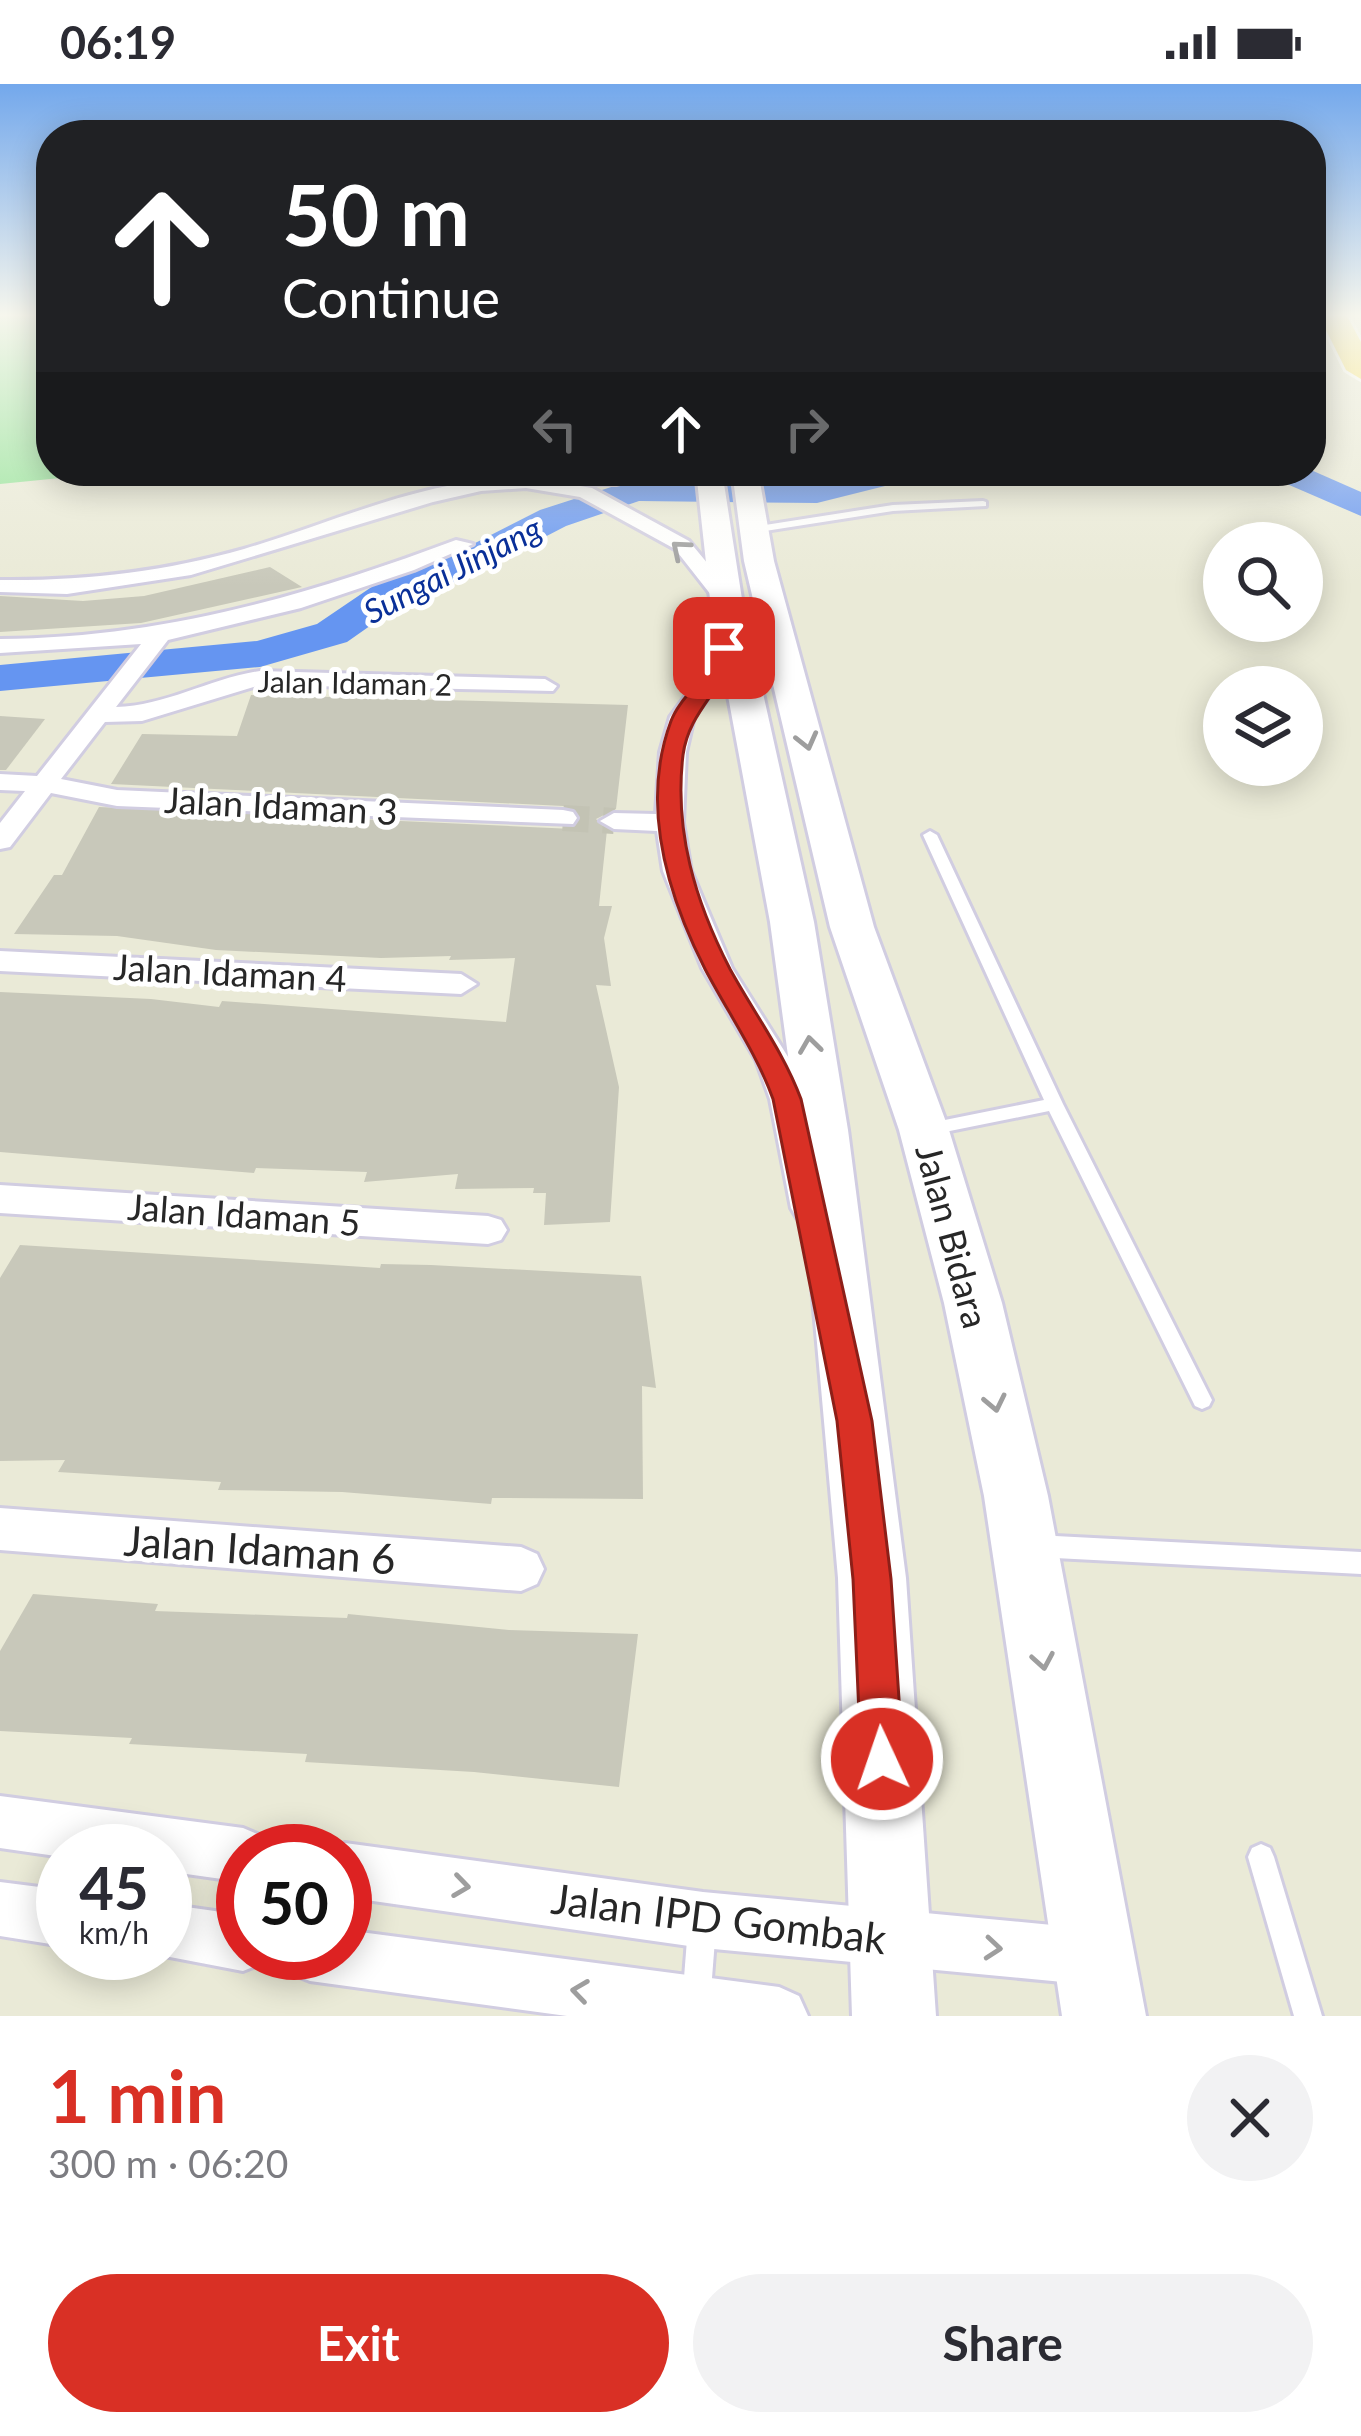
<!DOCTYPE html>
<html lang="en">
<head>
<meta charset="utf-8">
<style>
  :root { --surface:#fff; --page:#f2f2f3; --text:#2b2b33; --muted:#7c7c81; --accent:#d93025 }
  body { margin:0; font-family:Lato,sans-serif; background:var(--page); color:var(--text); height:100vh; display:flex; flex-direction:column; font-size:45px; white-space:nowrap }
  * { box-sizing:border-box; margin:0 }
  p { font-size:39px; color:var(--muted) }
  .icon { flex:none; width:66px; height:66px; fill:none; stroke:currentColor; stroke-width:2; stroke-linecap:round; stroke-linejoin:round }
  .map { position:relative; height:1932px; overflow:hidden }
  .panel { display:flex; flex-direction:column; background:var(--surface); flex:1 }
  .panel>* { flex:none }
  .guide { position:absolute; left:36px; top:36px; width:1290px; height:366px; border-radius:48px; box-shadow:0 6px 30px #0003; background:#202124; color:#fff; overflow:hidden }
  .tools { position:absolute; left:1203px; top:438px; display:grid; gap:24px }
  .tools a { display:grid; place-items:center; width:120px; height:120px; border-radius:50%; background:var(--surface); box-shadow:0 6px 30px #0003; font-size:60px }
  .speed { position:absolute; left:36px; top:1740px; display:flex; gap:24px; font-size:60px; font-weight:700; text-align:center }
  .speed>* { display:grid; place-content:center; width:156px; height:156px; border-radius:50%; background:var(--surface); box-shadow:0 6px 30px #0003; line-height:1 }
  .speed small { font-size:30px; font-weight:400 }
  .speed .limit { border:18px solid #d22; background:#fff; color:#111 }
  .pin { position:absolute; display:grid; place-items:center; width:102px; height:102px; color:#fff; margin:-51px; border-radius:24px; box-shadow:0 6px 18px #0006 }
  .me { position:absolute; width:132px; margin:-66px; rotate:357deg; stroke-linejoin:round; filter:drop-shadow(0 0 9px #0008) }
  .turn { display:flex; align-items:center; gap:42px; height:252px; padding:0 48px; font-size:54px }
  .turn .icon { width:156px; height:156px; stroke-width:2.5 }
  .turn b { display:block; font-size:84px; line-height:102px }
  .lanes { display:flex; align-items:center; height:114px; padding:0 48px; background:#0003; justify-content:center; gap:60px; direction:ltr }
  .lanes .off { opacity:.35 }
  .round { display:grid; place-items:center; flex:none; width:126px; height:126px; border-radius:63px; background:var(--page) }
  .overview { display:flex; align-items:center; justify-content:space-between; height:204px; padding:0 48px }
  h1 { font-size:72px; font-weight:700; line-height:90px; color:var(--accent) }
  .button { display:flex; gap:24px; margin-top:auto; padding:24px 48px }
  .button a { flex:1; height:138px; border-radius:72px; background:var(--accent); color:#fff; font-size:48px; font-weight:700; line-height:138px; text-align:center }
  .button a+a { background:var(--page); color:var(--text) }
  .status { display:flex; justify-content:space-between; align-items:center; height:84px; padding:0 60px; background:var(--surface); direction:ltr }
  .status svg { height:33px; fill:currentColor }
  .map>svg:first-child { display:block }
</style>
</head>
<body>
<div class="status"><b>06:19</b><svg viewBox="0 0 49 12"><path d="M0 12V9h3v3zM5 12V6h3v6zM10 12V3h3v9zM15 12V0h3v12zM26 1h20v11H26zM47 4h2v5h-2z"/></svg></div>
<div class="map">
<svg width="1361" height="1932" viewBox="0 0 1361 1932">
  <rect width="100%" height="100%" fill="#eaead7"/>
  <path fill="#91e396" d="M0 232H51V387H131L0 400Z"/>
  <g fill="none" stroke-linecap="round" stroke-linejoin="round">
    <g fill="#6595f1" fill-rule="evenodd">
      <path d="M1311 386 1361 408V432L1273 394 1268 387Z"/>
      <path d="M861 387H922L917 394 817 419 639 417 566 442 462 496 404 518 347 558 260 583 0 607V581L257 557 317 540 376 500 434 480 540 426 636 395 817 397Z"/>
    </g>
  </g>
  <g fill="#c8c8ba">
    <path d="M270 483 302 503 141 539 0 548V512L83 517 144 512Z"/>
    <path d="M251 611 628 621 616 725 596 735 607 746 599 822H612L604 854 611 902 596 901 619 1003 610 1138 544 1141 546 1109H533L534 1104 455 1105 458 1090 364 1098 367 1088 256 1084 254 1089 0 1068V908L151 915 219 923 222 917 506 938 515 874 449 876 451 872 381 874 216 866 117 852 14 850 54 791H62L99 723 573 745 581 736 577 725 563 722 111 700 142 650 237 652Z"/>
    <path d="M0 632 45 635 6 686H0Z"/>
    <path d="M20 1161 380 1184 381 1180 431 1181 641 1192 656 1304 642 1302 643 1415 492 1414 491 1420 342 1408 218 1406 221 1398 58 1388 65 1376 0 1377V1194Z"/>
    <path d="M33 1510 158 1520 155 1527 347 1534 348 1530 509 1546 638 1550 619 1703 474 1688 305 1678 307 1670 129 1660 132 1654 0 1647V1567Z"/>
  </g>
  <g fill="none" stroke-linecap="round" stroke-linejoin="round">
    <path stroke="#c3c3b4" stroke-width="26" stroke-dasharray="26 14" stroke-linecap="butt" d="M563 734 614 737"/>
    <defs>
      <g id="lane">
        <path d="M983 417 986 418V422L893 427 752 449 747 446 752 443 893 421Z"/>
        <path d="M930 747 937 751 1063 1020 1212 1316 1209 1322 1202 1325 1195 1322 1049 1027 925 1052 919 1050 916 1046 919 1042 925 1040 1044 1016 923 751Z"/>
        <path d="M1036 1451 1361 1468V1490L1036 1473 1028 1469 1025 1462 1028 1455Z"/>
        <path d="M1261 1760 1270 1764 1274 1773 1322 1932H1294L1248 1773 1252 1764Z"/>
        <path d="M702 1829 712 1833 716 1843 709 1932H681L688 1843 692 1833Z"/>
      </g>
      <g id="street">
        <path d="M663 387 616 400H568L592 404 689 457 737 515 733 580 694 633 686 668 683 739 691 787 732 884 790 976 804 1015 829 1124 823 1134 810 1138 797 1134 791 1124 770 1015 756 976 702 884 663 787 657 747 614 745 600 737 614 729 656 730 660 668 670 633 709 580 715 516 675 465 580 413 526 404 481 407 433 418 191 491 67 510 0 508V496C84 497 163 488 244 465 346 435 454 380 561 398L557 394 566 388Z"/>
        <path d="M456 456 473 460 414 486 301 524 168 556 116 623C166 622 211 594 260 587L545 595 557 602 553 607 260 601 142 637 105 638 61 695 117 706 563 726 573 728 577 734 573 740 117 722 51 709 10 763 0 765V739L25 707 0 706V690L37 692 141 560 0 569V555C161 554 306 512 456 456Z"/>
        <path d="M0 867 461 890 477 900 461 910 0 887Z"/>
        <path d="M0 1101 488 1132 501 1136 507 1146 501 1156 488 1160 0 1129Z"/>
        <path d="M0 1424 521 1463 537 1470 544 1485 537 1500 521 1507 0 1466Z"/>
        <path d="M0 1712 243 1744 262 1752 268 1767H243V1798L165 1787V1767H63V1773L0 1764Z"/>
        <path d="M345 1759 703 1808 1094 1845 1114 1853 1122 1873 1114 1893 1094 1901 703 1864 345 1813V1767H326Z"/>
        <path d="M0 1798 63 1806V1862L0 1852Z"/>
        <path d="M165 1820 243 1831V1869H267L263 1879 243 1887 149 1869H165Z"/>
        <path d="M345 1846 779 1903 799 1912 808 1932H567L310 1897 290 1889 282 1869H345Z"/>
      </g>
      <g id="secondary">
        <path d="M696 387H722L742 515 814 838 848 1046 906 1494 936 1932H852L838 1494 798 1046 770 838 710 515Z"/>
        <path d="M732 387H758L774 477 874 843 949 1046 1002 1219 1048 1412 1146 1932H1062L984 1412 944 1219 899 1046 830 843 744 477Z"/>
      </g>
      <path id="highway" d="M1319 232H1347L1361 258V295L1346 286Z"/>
    </defs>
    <use href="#lane" stroke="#d1cde1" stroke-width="6"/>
    <use href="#street" stroke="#d1cde1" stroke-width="6"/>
    <use href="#secondary" stroke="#d1cde1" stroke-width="6"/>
    <use href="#highway" stroke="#fff" stroke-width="6"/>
    <use href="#lane" fill="#fff" fill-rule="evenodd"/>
    <use href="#street" fill="#fff" fill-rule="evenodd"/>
    <use href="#secondary" fill="#fff" fill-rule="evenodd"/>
    <use href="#highway" fill="#ffe14d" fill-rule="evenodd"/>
  </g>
  <defs><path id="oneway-chevron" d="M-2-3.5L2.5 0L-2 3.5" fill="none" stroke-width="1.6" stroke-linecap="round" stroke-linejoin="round" transform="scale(3)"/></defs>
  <g stroke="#9e9e9e">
    <use href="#oneway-chevron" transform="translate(680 465) rotate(-140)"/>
    <use href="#oneway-chevron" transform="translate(807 657) rotate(76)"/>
    <use href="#oneway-chevron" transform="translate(810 961) rotate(-98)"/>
    <use href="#oneway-chevron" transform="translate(995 1319) rotate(78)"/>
    <use href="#oneway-chevron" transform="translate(1043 1577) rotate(80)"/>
    <use href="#oneway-chevron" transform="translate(461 1802) rotate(8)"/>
    <use href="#oneway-chevron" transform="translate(993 1864) rotate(5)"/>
    <use href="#oneway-chevron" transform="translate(580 1907) rotate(-172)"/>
  </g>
  <linearGradient id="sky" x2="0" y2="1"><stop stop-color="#73a8ec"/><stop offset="0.46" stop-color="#f6f6ed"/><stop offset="1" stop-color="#f6f6ed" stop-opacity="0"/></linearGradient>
  <rect width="1361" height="502" fill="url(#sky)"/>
  <path fill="#d93025" stroke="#8d1f18" stroke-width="3" d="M718 560 734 564C727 604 689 625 683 671 674 747 695 817 730 885 754 929 783 967 801 1015L872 1337 891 1495 903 1675 897 1690 882 1696 867 1690 861 1675 853 1495 837 1337 773 1015C756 968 728 929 705 885 667 810 640 720 671 637 678 618 697 602 708 585 713 577 714 568 718 560Z"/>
  <g text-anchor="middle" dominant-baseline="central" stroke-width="10" stroke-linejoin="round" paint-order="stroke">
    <g font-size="30" fill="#272727" stroke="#fff">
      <text transform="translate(355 598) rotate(1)">Jalan Idaman 2</text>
    </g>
    <g font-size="33" font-style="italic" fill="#092f98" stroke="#fff">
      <text transform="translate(452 485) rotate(-27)">Sungai Jinjang</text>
    </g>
    <g font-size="36" fill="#272727" stroke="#fff">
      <text transform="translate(281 721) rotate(3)">Jalan Idaman 3</text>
      <text transform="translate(230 888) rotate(3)">Jalan Idaman 4</text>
      <text transform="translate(244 1130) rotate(4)">Jalan Idaman 5</text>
      <text transform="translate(953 1152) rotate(75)">Jalan Bidara</text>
    </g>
    <g font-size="42" fill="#272727" stroke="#fff">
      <text transform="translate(260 1465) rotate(4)">Jalan Idaman 6</text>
      <text transform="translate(719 1834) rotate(7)">Jalan IPD Gombak</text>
    </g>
  </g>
</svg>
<div class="tools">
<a><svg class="icon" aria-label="search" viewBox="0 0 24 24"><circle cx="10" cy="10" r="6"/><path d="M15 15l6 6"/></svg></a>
<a><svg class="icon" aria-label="layers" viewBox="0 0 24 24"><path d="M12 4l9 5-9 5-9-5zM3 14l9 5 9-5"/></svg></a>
</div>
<div class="speed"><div>45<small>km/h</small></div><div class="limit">50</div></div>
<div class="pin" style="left:724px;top:564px;background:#d93025"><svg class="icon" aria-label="arrive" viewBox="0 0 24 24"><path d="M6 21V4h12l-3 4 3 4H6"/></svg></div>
<svg class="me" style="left:882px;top:1675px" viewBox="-20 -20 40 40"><circle r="17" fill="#d93025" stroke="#fff" stroke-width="3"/><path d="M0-11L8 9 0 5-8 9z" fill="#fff"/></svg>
<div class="guide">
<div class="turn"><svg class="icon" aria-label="ahead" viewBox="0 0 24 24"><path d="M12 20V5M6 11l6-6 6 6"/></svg><div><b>50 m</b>Continue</div></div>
<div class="lanes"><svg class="icon off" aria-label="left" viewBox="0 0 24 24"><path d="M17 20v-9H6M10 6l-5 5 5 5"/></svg><svg class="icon" aria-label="ahead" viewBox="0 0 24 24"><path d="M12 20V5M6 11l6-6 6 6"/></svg><svg class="icon off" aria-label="right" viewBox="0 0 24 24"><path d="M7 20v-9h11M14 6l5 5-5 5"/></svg></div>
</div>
</div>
<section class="panel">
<div class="overview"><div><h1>1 min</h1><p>300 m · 06:20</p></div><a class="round"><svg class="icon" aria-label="close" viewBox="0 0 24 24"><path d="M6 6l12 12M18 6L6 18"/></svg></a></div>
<div class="button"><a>Exit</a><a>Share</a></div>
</section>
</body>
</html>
